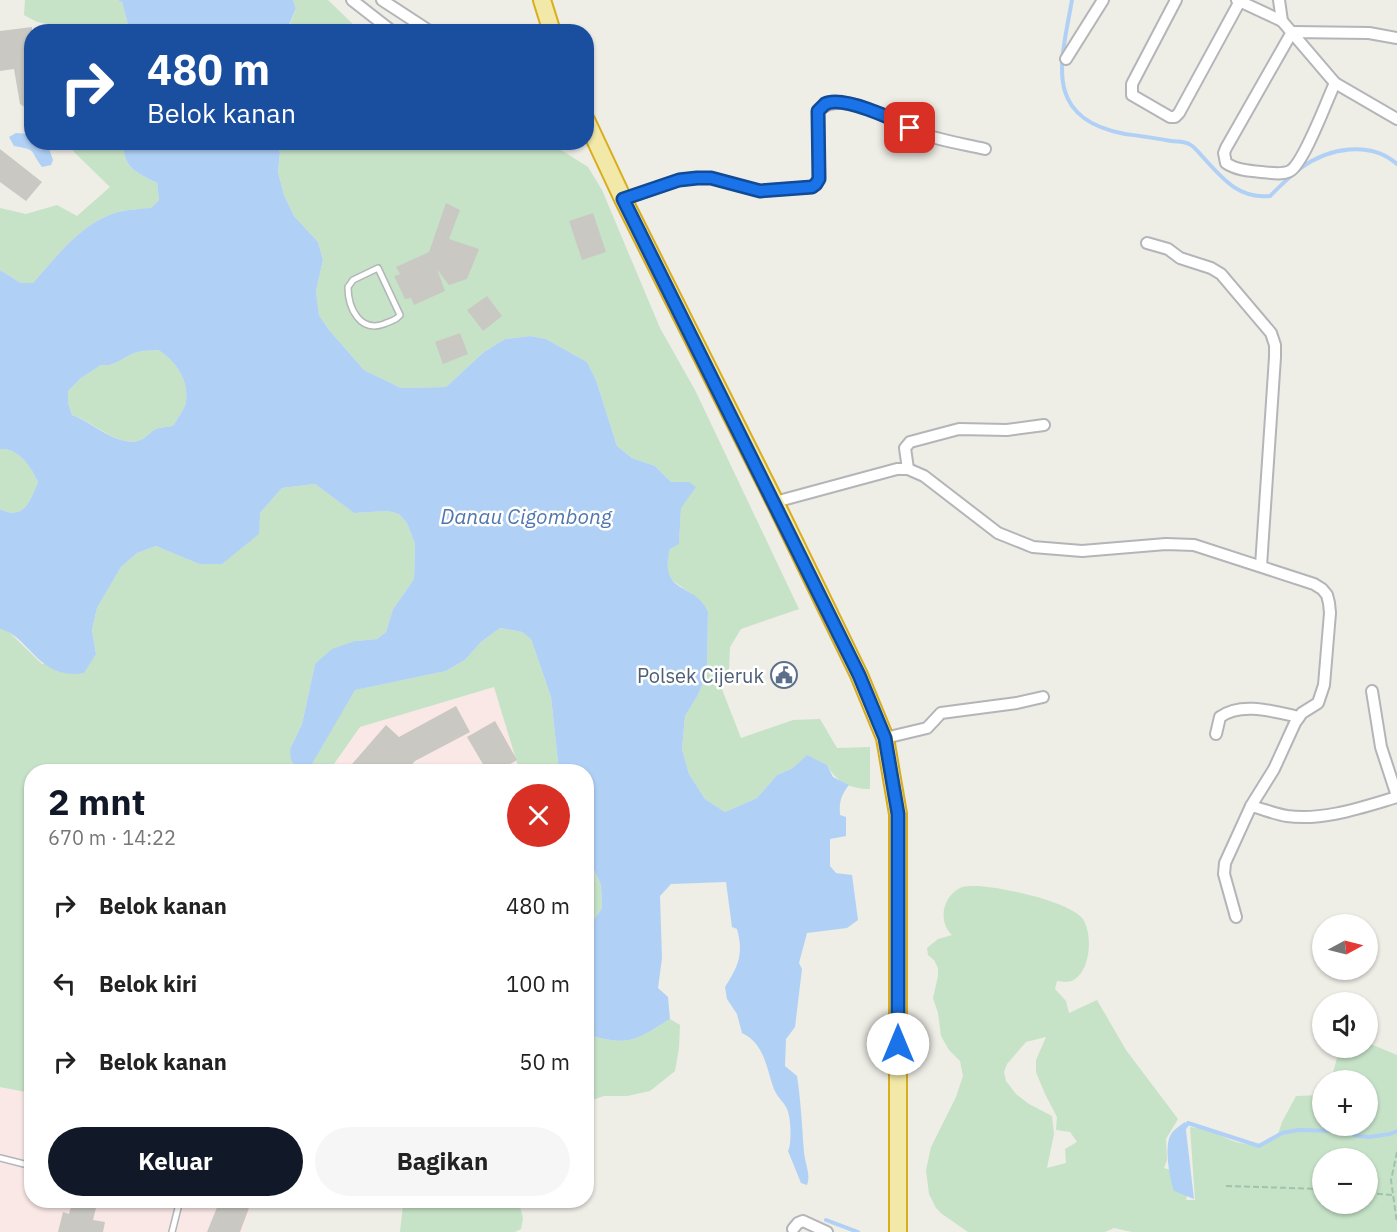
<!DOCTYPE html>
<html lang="id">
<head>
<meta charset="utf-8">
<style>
  :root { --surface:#fff; --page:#f6f6f6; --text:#222; --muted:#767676; --accent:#111827 }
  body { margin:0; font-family:"IBM Plex Sans",sans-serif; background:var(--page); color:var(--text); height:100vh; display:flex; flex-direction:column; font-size:22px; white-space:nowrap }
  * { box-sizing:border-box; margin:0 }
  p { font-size:20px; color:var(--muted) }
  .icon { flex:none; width:33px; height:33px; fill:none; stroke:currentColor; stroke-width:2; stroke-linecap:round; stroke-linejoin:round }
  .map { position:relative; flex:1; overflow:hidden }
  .drawer { position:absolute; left:24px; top:764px; width:570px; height:444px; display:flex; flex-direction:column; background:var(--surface); border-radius:24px; box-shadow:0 2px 4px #0004 }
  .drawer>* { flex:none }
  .hud { position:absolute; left:24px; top:24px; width:570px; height:126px; border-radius:24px; box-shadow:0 2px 4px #0004; background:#1a4fa0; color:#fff; overflow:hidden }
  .needle { width:39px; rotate:83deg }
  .controls { position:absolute; left:1312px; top:914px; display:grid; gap:12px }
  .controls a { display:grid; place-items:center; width:66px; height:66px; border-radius:50%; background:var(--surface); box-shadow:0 2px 4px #0004; font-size:30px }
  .pin { position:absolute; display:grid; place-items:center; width:51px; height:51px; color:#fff; margin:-26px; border-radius:12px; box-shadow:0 3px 9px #0006 }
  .me { position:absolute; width:66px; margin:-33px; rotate:0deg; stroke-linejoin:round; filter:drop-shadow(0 0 4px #0008) }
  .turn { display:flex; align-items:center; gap:21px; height:126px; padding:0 24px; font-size:27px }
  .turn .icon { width:78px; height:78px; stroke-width:2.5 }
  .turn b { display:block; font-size:42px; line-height:51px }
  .round { display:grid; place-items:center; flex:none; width:63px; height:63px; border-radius:32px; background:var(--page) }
  .overview { display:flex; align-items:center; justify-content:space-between; height:102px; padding:0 24px }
  h1 { font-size:36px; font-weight:700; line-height:45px; color:var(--accent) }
  .action { display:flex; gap:12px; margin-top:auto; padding:12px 24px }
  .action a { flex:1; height:69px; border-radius:36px; background:var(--accent); color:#fff; font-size:24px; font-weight:700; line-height:69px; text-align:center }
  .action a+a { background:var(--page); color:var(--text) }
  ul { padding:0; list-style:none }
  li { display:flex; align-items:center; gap:18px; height:78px; padding:0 24px }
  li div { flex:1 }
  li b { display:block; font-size:22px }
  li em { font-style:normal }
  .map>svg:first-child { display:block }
</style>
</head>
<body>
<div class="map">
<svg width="1397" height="1232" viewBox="0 0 1397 1232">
  <rect width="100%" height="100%" fill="#eeede6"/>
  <g fill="#f9e8e5">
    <path d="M495 687 518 766 513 771H329L360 727Z"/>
    <path d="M0 1087 31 1093 32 1200H257L249 1214 243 1232H0Z"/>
  </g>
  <g fill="#c6e3c8" fill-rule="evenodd">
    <path d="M25 0H117L122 2 128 25 124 31H81V30L37 22 24 15Z"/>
    <path d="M293 0H328L360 31 286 32 296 10Z"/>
    <path d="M76 143H123C124 169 136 172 157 183L159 200 150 209C141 209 132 209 123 211 85 218 57 256 33 283H21L0 270V208L26 214 57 205 77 216 110 187 73 151Z"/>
    <path d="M274 143H550L588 167 602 190 660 328 695 390 799 609 741 629 730 647 729 670 718 679 741 738 793 720 820 719 837 748 870 747V789C851 789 836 782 827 765L793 768 777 775 757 798 725 812 705 799 689 774 682 749 685 716 698 695 707 672 708 612C703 607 698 599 692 594 670 578 662 580 670 549L679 543 681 507 689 482H671L655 466 632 458 617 446 596 380 587 362 546 339 530 336 505 339 484 352 446 387 401 388 364 370 329 330 319 315 316 291 323 260 318 242 294 216 284 195 278 172 280 152Z"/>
    <path d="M158 350C175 360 189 380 186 401 185 409 177 419 173 426 167 427 159 427 154 430 148 434 145 439 138 441 116 446 92 421 72 415L68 403V391L81 378 101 365C114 368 125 355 138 352 144 350 151 351 158 350Z"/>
    <path d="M0 449C19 448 31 467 38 482 30 501 24 521 0 509Z"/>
    <path d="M315 484 354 513 388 511 399 514 407 523 415 544 414 579 393 609 386 632 377 639 355 641 315 664 302 724 290 749 309 768 354 690 446 671 465 660 481 642 500 628 522 632 531 639 551 697 559 771H513L518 766 494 687 360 727 329 771H32L31 1093 0 1087V629L8 631 42 664 96 654 92 630 97 608 121 567 137 553 156 546 199 564 260 513 282 488Z"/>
    <path d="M586 855 601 885 602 908 595 918 587 923Z"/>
    <path d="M975 886C998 886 1067 901 1082 918 1093 932 1091 969 1075 979 1070 983 1063 982 1057 981L1055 989 1066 1001 1069 1013 1097 1000 1126 1050 1178 1119 1166 1139 1167 1160 1164 1168 1174 1171 1188 1191 1186 1200H1195L1190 1127C1226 1131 1241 1157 1277 1137L1282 1122 1296 1096 1323 1095V1125H1368V1080H1331L1340 1047H1368V1043L1397 1055V1232H1132L1114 1228 1105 1232H968L942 1214 936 1208 929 1194 926 1170 931 1147 956 1097 963 1076 960 1061 949 1050 941 1036 938 1013 933 998 938 976V968L934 960 928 955 927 948 938 939 952 935C938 922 942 897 960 888 964 886 971 886 975 886ZM1046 1037 1036 1060V1072L1045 1094 1057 1117 1056 1130 1070 1132 1077 1142 1065 1149 1066 1163 1047 1168 1054 1134 1052 1116 1029 1104 1016 1094 1006 1081 1004 1072 1007 1064 1026 1042ZM1323 1158H1368V1203H1323Z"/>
    <path d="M670 1019 680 1025 679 1048 675 1071 650 1091 627 1096H604L587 1102 586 1039 591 1036C631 1046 636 1040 670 1019Z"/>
    <path d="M401 1200H518L523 1218 521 1229 515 1232H400L403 1205Z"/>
  </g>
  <g fill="#b0d1f5" fill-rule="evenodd">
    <path d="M117 0H293L296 9 286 31H124L128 25 122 2Z"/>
    <path d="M16 133 31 134 32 142 47 143 53 160 51 165 42 167C29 149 37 150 14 146L9 137Z"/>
    <path d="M123 143H274L280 152 278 172 284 195 294 216 318 242 323 260 316 291 319 315 329 330 364 370 401 388 446 387 484 352 505 339 530 336 546 339 587 362 596 380 617 446 632 458 655 466 671 482H689L696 487 681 508 679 544 670 549C658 596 695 581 708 612L707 672 698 695 685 716 682 749 689 774 705 799 725 812 757 798 777 775 793 768 807 755 827 765 833 777 849 785C841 795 839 802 840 815L846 817V836L830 839V866L836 873 852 875 858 920 847 928 807 933 799 963 802 969 795 1027 786 1039 785 1066 797 1076C801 1102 802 1127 804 1152 805 1164 811 1174 807 1185L801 1183 788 1151C792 1144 791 1117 787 1109 784 1102 777 1097 774 1089 766 1068 765 1044 742 1033L737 1014 727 999 725 987C738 967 744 954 737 929L732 927 726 882 671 884 660 896 662 958 658 988 668 997 670 1019C636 1040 631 1046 591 1036L587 1039V923L595 918 602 908 601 885 587 855 586 771H559L551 697 531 639 522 632 500 628 481 642 465 660 446 671 355 690 309 769 298 770 291 760 290 749 302 724 315 664 332 649 355 641 377 639 386 632 393 609 414 579 415 544 407 523 399 514 388 511 354 513 315 484 282 488 260 513 259 534 222 564H199L156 546 137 553 121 567 97 608 92 630 96 654 84 673C38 681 29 635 0 629V509C24 521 30 501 38 482 31 467 19 448 0 449V270L21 283H33C57 256 85 218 123 211 132 209 141 209 151 208L159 200 157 183C136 172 124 169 123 143ZM158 350C175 360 189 380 186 401 185 409 177 419 173 426 167 427 159 427 154 430 148 434 145 439 138 441 116 446 92 422 72 415L68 403V391L81 378 101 365C114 368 125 355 138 352 144 350 151 351 158 350Z"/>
    <path d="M1185 1122 1194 1199 1174 1191C1170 1180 1165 1151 1169 1139 1171 1131 1178 1127 1185 1122Z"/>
  </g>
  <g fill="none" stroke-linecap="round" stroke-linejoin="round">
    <g stroke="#b0d1f5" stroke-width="4">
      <path d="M1072 0C1061 62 1042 118 1125 134 1140 136 1156 138 1171 141 1176 142 1184 141 1189 144 1194 146 1198 152 1202 156 1222 178 1238 199 1270 196 1280 186 1290 176 1301 168 1328 148 1370 140 1397 164"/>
      <path d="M1183 1130 1188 1123 1259 1146 1282 1133 1298 1130 1338 1131 1359 1136 1369 1137 1390 1134 1397 1131"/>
      <path d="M826 1220 858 1232"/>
    </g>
  </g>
  <g fill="#cac8c3">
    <path d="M32 27V112L20 104 14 69 0 71V31Z"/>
    <path d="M0 149 42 182 26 201 0 182Z"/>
    <path d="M446 203 460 210 449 239 479 249 467 279 449 285 437 269 445 291 414 305 411 298 405 299 394 276 400 274 396 267 429 252Z"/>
    <path d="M593 213 606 252 582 260 569 221Z"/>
    <path d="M487 296 502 316 483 331 467 310Z"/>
    <path d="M460 333 468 354 443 364 435 342Z"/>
    <path d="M456 706 470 732 415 761 406 771H346L386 725 399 737Z"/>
    <path d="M495 721 517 760 499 771H487L467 737Z"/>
    <path d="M73 1200H98L93 1220 105 1222 103 1232H58L63 1212 69 1214Z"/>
    <path d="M220 1200H252L240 1232H207Z"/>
  </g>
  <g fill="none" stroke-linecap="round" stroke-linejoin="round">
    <defs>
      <g id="service">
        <path d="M378 268 400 315C397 320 391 321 384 324 360 333 348 308 348 287L353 280Z"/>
        <path d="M0 1158 32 1166"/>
        <path d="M172 1232 180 1200"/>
      </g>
      <g id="minor">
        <path d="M352 0 393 32"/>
        <path d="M382 0 431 32"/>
        <path d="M1176 0 1132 84V95L1170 117H1175L1179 113 1240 1"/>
        <path d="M1237 0 1282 21 1335 83 1397 119"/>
        <path d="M1279 0 1282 21"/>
        <path d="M1066 59 1103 0"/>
        <path d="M1335 83C1327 100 1304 163 1290 171 1282 175 1271 173 1262 172 1250 171 1236 170 1226 163L1224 153 1226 148 1292 32 1369 33 1397 38"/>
        <path d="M623 199 679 180 697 178H711L760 191 812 187 819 179 818 111C843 86 895 124 921 133 941 141 964 144 985 149"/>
        <path d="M1147 243 1168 249 1180 258 1211 268 1221 274 1271 333 1275 345V357L1261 566"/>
        <path d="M908 469 905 448 910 442 959 429 1007 430 1044 425"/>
        <path d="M775 502 897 469H908L924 476 998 533 1033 547 1082 551 1166 544 1194 545 1314 584 1322 589 1327 595 1329 603 1330 613 1324 685 1318 703 1302 713 1295 723 1274 769 1251 806 1225 863 1224 874 1236 917"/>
        <path d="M1372 691 1381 747 1397 796"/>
        <path d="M1216 734 1220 717C1242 701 1275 712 1299 717"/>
        <path d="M885 738 927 728 941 713 1017 703 1043 697"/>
        <path d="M1251 806C1263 809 1275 814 1287 816 1324 821 1363 807 1397 797"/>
        <path d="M793 1229 798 1223 803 1221 827 1232"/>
      </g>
      <g id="trunk">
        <path d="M542 0 552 32"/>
        <path d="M586 120 623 199 775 502 859 675 885 738 898 814V1232"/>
      </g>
    </defs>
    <use href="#service" stroke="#b3b5b9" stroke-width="8"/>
    <use href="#minor" stroke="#b3b5b9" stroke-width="14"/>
    <use href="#trunk" stroke="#d9ad1c" stroke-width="20"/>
    <g stroke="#a0c3ac" stroke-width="2" stroke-dasharray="6 3" stroke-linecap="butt">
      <path d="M1397 1152 1391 1180 1397 1223"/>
      <path d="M1226 1186 1323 1189"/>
      <path d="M1368 1193 1392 1195"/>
    </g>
    <use href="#service" stroke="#fff" stroke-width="5"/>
    <use href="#minor" stroke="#fff" stroke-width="10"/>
    <use href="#trunk" stroke="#f2e9a8" stroke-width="16"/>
  </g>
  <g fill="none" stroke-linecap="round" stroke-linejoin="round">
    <defs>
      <path id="route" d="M898 1044V814L885 738 859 675 623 199 679 180 697 178H711L760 191 812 187 816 184 819 179 818 111C819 110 824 105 825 104 842 95 894 119 910 128"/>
    </defs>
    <use href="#route" stroke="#114b97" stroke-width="15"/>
    <use href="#route" stroke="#1a73e8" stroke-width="10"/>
  </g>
  <defs>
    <symbol id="civic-ring" viewBox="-11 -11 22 22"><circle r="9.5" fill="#fff" stroke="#5c6f8a" stroke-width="1.5"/><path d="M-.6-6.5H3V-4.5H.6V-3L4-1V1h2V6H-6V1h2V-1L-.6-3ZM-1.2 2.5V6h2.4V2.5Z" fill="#5c6f8a"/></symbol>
  </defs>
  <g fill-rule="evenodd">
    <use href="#civic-ring" x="769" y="660" width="30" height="30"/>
  </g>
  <g text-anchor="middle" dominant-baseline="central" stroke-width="5" stroke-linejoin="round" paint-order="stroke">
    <g font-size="20" fill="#4e5e75" stroke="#fff" text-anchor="end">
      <text x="764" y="675">Polsek Cijeruk</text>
    </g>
    <g font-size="21" font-style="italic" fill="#5277ae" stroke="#fff">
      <text x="526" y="516">Danau Cigombong</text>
    </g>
  </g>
</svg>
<div class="controls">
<a><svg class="needle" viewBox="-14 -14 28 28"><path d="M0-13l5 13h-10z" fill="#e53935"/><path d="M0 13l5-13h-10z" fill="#767676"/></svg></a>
<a><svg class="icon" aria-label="sound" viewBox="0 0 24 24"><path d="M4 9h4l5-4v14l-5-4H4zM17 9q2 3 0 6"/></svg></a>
<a>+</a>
<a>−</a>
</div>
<div class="pin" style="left:910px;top:128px;background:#d93025"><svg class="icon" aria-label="arrive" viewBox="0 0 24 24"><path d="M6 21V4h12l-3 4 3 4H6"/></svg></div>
<svg class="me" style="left:898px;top:1044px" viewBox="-20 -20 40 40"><circle r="19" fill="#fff"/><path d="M0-13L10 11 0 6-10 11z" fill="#1a73e8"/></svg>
<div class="hud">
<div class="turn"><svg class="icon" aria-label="right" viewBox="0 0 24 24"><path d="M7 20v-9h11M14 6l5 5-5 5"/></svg><div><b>480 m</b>Belok kanan</div></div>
</div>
<section class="drawer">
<div class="overview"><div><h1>2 mnt</h1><p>670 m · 14:22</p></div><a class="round" style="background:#d93025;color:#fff"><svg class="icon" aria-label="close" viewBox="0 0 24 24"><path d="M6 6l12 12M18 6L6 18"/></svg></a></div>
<ul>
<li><svg class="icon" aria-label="right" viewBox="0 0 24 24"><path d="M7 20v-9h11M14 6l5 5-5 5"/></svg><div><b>Belok kanan</b></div><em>480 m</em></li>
<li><svg class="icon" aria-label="left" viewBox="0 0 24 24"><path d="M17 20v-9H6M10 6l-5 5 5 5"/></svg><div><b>Belok kiri</b></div><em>100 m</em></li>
<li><svg class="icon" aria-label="right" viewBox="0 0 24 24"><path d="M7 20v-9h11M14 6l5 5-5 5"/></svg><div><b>Belok kanan</b></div><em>50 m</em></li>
</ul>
<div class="action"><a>Keluar</a><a>Bagikan</a></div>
</section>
</div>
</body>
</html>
